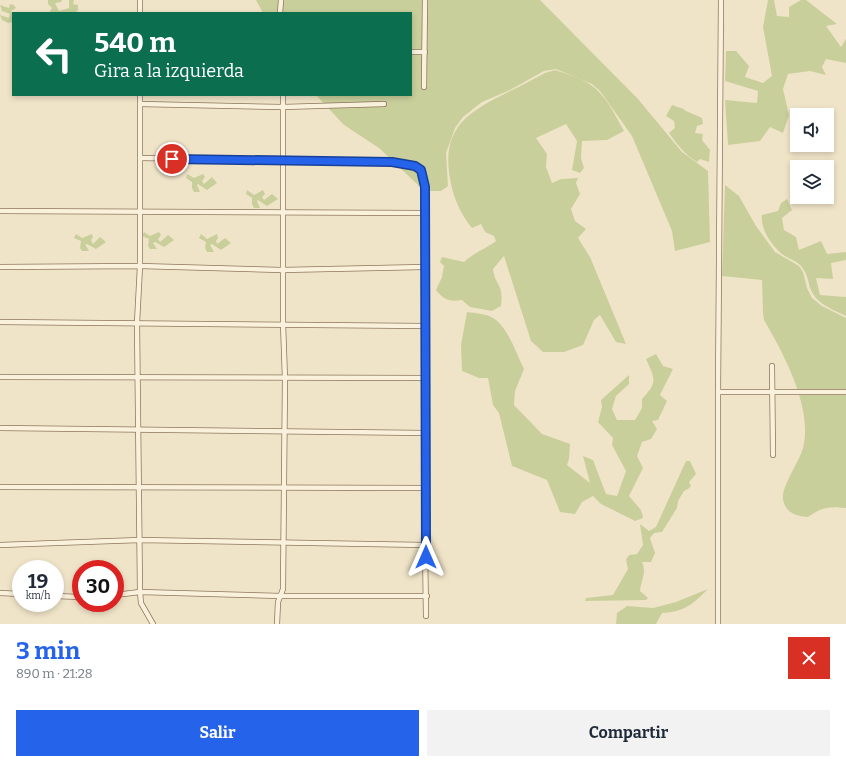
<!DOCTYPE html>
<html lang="es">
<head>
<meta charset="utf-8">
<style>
  :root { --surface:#fff; --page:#f2f2f3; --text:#1f2937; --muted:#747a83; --accent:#2563eb }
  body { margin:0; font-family:Bitter,serif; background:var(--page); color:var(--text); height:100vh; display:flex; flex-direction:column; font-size:15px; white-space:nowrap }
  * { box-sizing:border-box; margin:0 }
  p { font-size:13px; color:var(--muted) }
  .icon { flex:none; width:22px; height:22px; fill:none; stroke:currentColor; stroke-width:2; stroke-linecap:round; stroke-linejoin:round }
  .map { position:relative; height:624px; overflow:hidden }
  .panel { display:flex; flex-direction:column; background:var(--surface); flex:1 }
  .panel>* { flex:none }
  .top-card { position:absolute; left:12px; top:12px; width:400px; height:84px; border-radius:0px; box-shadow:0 2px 6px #0003; background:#0b6e4f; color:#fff; overflow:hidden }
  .buttons { position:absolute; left:790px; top:108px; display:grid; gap:8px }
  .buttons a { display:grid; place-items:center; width:44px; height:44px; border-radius:0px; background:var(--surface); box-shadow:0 2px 6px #0003; font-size:20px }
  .speed { position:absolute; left:12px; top:560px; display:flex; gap:8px; font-size:20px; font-weight:700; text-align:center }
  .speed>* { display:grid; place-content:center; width:52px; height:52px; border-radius:50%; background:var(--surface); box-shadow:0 2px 6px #0003; line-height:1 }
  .speed small { font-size:10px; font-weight:400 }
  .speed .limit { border:6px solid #d22; background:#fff; color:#111 }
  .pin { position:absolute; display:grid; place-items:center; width:34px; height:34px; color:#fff; margin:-17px; border:2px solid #fff; border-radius:50%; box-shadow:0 1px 4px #0007 }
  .me { position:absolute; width:44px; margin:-22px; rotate:0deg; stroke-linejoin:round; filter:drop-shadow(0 0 3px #0008) }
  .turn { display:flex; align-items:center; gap:14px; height:84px; padding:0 16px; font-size:18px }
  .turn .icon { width:52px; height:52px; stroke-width:2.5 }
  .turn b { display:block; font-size:28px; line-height:34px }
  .round { display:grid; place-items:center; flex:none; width:42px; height:42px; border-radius:0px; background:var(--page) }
  .headline { display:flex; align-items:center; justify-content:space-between; height:68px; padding:0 16px }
  h1 { font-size:24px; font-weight:700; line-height:30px; color:var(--accent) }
  .action { display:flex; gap:8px; margin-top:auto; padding:8px 16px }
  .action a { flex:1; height:46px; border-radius:0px; background:var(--accent); color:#fff; font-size:16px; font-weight:700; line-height:46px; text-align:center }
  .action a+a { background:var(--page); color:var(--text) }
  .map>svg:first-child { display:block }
</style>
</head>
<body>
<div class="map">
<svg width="846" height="624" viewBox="0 0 846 624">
  <rect width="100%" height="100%" fill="#f0e4c8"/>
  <g fill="#c9cf9b">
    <path d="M48 0H62L61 2 55 3 59 11 69 8V0H74L73 4 78 5V10L75 13H49L52 8 48 4Z"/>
    <path d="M256 0H540L638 99 682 152 708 171 710 242 675 251 672 231 632 136 600 91 592 84 556 69 544 71 510 90 482 102 463 117 455 128 446 153 448 186 441 191H430L419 186 379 148 344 125 316 95H411V13H263Z"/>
    <path d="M768 0H774L777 16 789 17V7L801 0H806L837 24 826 26 841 47 846 39V63L826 59 822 67 826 75 810 71 788 74 783 89 789 115 783 133 770 127 760 141 728 145 725 100 757 103 758 91 725 81 726 51H736L749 66 745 77 763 83 772 76 763 27Z"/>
    <path d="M10 4 14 5 16 8 11 11 13 13 12 22 8 23 2 20 0 15 9 18 10 14 2 11 0 5 9 8Z"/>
    <path d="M555 70C567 74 581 78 591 85 606 95 615 115 624 131L607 140 582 141 581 158 584 168 580 173 572 170 577 141 566 124 536 138 547 154 546 167 552 183 561 179 578 178 576 183 580 194 571 209 575 221 586 229 578 238 590 257 626 344 616 342 600 315 594 320 583 345 564 352H543L531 341 504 256 493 269C495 286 504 283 501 306L492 311 470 307 462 300C449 302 444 300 436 290L442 277 444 266 440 262 442 257 464 262C469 256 488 247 496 241L494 236 485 232 481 224 472 228C461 215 453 197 450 179 441 127 468 112 510 91 521 86 533 79 545 73Z"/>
    <path d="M672 105 684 109V110L702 118 703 124 697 126 695 133 703 134 702 140 710 150 709 162 700 159 697 162C685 155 677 144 669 133L675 128 674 121 666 116Z"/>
    <path d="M187 174 194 178 203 174 205 177 202 181 204 184 212 177 217 183 207 190 198 184 197 185 200 192H194L192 188V182L186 178Z"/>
    <path d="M725 185 739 196 756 226 775 252 799 266 803 272 807 288 812 298 822 306 846 318V508C828 506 823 507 808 517 796 516 785 513 783 499 781 488 798 463 802 451 815 412 784 354 764 320L763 313 762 280 722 276Z"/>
    <path d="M247 190 254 195 263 190 265 194 262 197 264 200 272 194 278 199 267 206 258 200 257 201 260 208H254L252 204V198L246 194Z"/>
    <path d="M787 199 792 210 782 218 784 230 796 237 799 250 821 241 827 254 846 252V260L831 263 833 279 816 278 820 295 846 297V316C832 309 816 304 810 288 808 280 807 273 801 266 797 261 791 260 785 256 773 248 760 229 762 215L778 211 781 203Z"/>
    <path d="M144 232 150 236 159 232 161 235 158 239 160 242 168 235 174 240 164 247 155 242 153 243 157 249H150L148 246 149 239 142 236Z"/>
    <path d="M76 234 82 238 92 234 93 237 91 240 93 244 100 237 106 242 96 249 87 244H85L89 251H82L80 248 81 241 74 238Z"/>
    <path d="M201 234 207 239 217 234 218 238 216 241 217 244 225 238 231 243 221 250 212 244 210 245 214 252H207L205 248 206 242 199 238Z"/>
    <path d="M467 312C476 313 489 314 496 320 510 332 516 353 524 369L515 391 514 405 542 434 570 444 569 459 567 465 590 483 583 456 593 460 606 494 617 496 626 471 612 445 613 438 598 422 602 407 601 400 629 375V384L616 396 612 409 617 420H635L642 408V399C658 382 655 379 646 359L656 354 663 366 673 369 660 395 667 401 658 420 652 421 657 429 651 439 642 442 637 456 643 468 629 496 641 510 643 518 635 521 601 504 593 496 582 502 575 514 560 512 547 480 512 466 499 413 493 405 488 378H479L462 371 461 345Z"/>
    <path d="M686 461H690L696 474 689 482 691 486 688 489 684 491 678 501 677 508 662 532 654 533 650 538 655 553 651 562H642C647 573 641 580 640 591L648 598 646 600 585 601 586 598 613 595 628 569 626 560 629 555 637 554 643 545 640 524 649 531 656 527Z"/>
    <path d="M708 589C693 604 684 612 662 613L656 624H616L617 613 627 606 653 608 676 602Z"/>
  </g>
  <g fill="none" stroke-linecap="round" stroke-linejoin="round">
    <defs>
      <g id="minor">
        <path d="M140 0V13"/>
        <path d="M280 13 281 0"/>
        <path d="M411 52H425"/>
        <path d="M424 87 425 0"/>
        <path d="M140 95V266L282 270 424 267"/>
        <path d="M140 104 283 107 384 104"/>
        <path d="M140 158 392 162 415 166 421 170 425 187V545"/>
        <path d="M0 211 424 213"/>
        <path d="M0 267 140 266 137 323 140 592 141 603 153 624"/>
        <path d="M0 322 426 326"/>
        <path d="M772 366 773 455"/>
        <path d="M0 377 425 378"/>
        <path d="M718 392H846"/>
        <path d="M0 428 426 433"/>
        <path d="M0 487 426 488"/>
        <path d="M0 545 140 540 425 545 426 616"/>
        <path d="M0 593 21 594"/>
        <path d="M115 595 140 592 281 596H427"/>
        <path d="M55 596 81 597"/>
        <path d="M277 624 278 602 283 589 285 379 283 323V95"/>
        <path d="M718 624V392L721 0"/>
      </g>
    </defs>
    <use href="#minor" stroke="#8d765c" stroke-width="6"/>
    <use href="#minor" stroke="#faf1dc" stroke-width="4.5"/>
  </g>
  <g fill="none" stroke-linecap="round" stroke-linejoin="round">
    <defs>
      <path id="route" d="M172 159 392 162 415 166 421 170 425 187 426 557"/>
    </defs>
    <use href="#route" stroke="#184099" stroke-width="10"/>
    <use href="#route" stroke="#2563eb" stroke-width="7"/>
  </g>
</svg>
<div class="buttons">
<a><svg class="icon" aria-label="sound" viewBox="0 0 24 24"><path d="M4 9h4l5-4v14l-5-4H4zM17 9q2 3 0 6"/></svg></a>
<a><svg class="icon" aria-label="layers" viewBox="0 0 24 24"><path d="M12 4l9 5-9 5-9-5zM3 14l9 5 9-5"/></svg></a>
</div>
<div class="speed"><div>19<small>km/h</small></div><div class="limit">30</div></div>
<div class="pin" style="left:172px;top:159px;background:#d93025"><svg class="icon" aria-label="arrive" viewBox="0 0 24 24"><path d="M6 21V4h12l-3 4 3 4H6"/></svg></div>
<svg class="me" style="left:426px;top:557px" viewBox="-20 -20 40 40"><path d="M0-17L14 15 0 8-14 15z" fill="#2563eb" stroke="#fff" stroke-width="4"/></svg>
<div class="top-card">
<div class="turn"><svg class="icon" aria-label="left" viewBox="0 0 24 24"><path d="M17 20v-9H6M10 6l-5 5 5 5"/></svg><div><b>540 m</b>Gira a la izquierda</div></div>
</div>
</div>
<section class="panel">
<div class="headline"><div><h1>3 min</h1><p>890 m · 21:28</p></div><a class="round" style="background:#d93025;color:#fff"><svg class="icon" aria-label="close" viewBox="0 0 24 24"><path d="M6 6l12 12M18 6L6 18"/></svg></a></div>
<div class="action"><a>Salir</a><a>Compartir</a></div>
</section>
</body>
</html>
